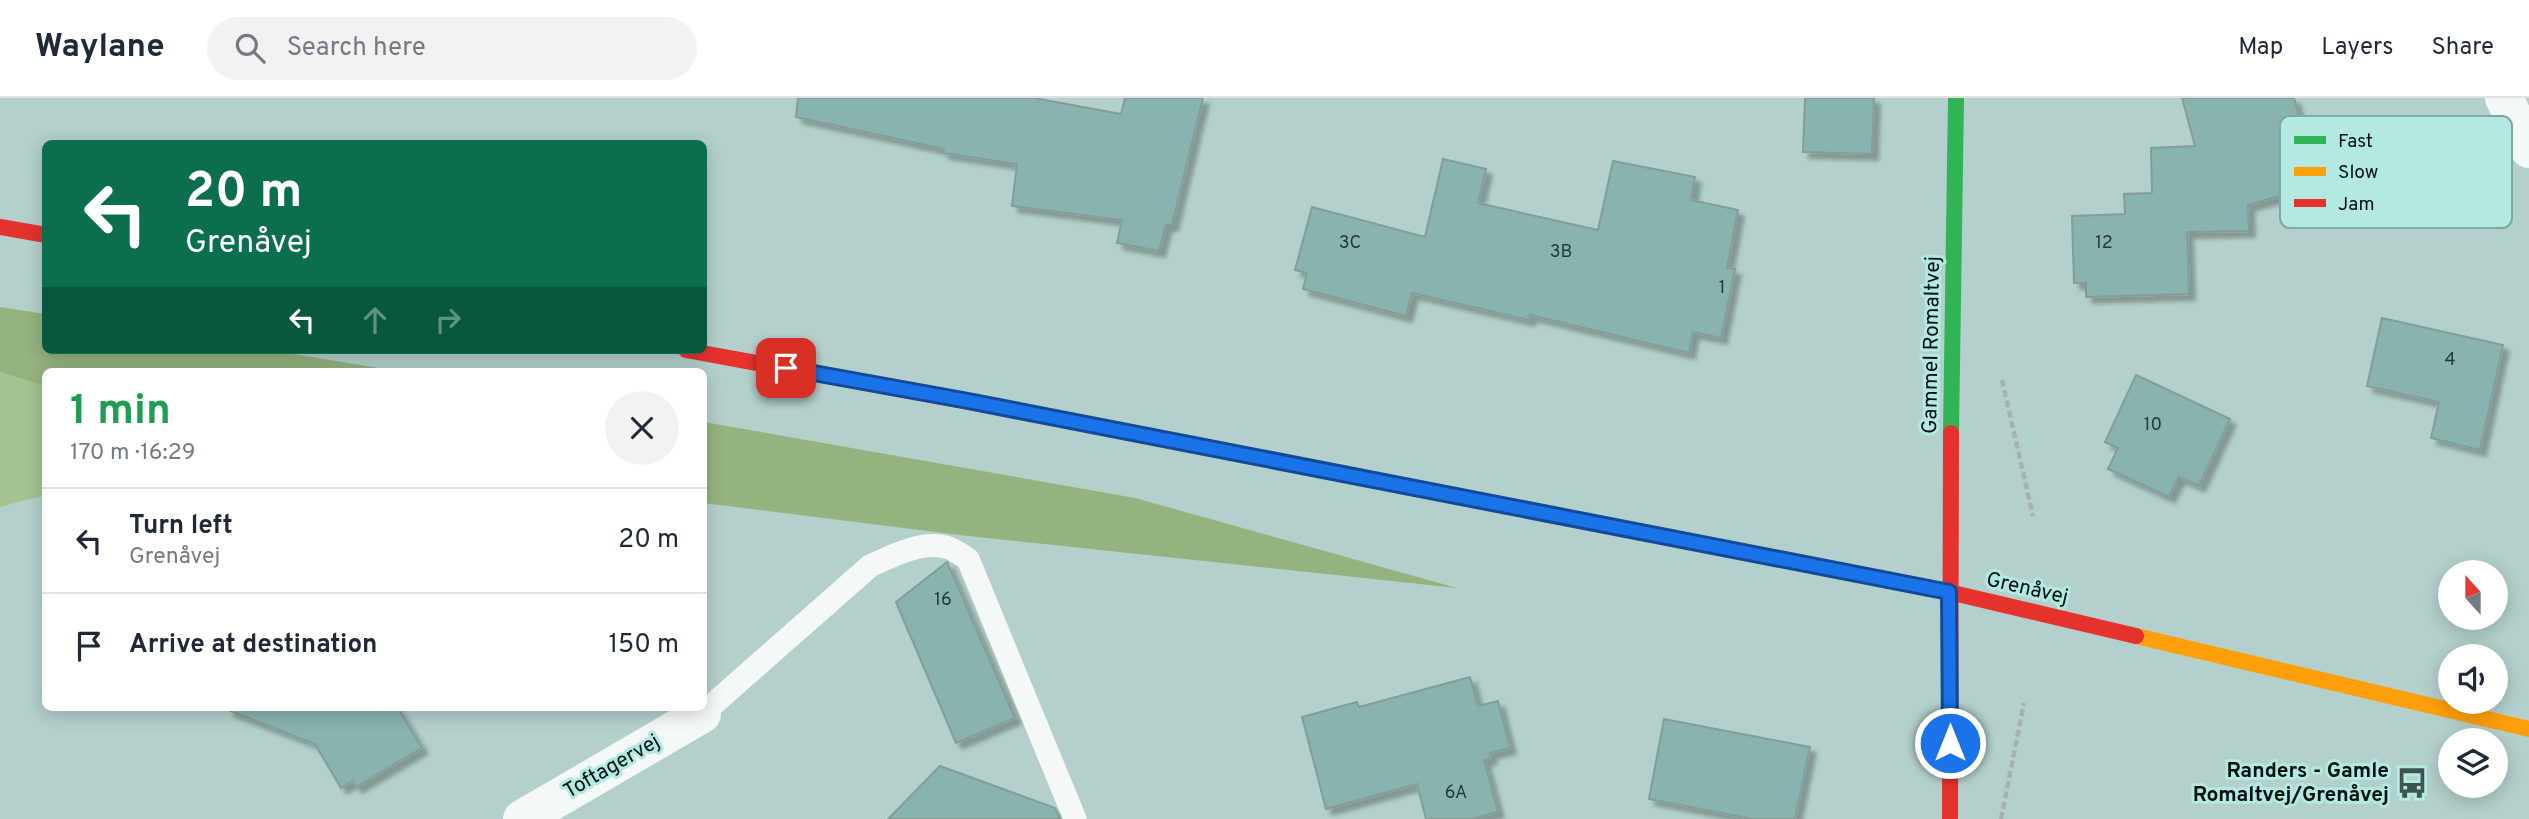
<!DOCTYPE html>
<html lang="en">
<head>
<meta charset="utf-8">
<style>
  :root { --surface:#fff; --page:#f2f2f3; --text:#1f2937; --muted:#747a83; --line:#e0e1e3 }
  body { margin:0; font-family:Overpass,sans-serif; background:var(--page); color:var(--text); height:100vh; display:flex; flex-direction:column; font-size:26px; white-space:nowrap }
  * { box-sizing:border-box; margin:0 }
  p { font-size:23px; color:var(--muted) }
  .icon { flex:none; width:38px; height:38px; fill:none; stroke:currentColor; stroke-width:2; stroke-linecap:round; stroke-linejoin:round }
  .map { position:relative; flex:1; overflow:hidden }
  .details { position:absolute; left:42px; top:270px; width:665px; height:343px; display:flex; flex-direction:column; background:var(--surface); border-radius:10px; box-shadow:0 4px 18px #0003 }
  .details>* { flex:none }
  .guide { position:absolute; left:42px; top:42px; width:665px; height:214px; border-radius:10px; box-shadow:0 4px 18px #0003; background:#0b6e4f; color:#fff; overflow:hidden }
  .needle { width:46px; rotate:339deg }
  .controls { position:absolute; left:2438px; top:462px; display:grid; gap:14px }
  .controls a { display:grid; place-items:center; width:70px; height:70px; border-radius:50%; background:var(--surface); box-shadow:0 4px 18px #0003; font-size:35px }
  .pin { position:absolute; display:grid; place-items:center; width:60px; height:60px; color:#fff; margin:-30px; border-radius:14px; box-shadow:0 4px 10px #0006 }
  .me { position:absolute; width:77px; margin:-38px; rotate:0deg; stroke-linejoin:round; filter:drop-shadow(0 0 5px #0008) }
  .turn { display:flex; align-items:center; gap:24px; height:147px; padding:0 28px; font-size:32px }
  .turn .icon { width:91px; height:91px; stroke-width:2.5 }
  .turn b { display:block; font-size:49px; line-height:60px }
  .lanes { display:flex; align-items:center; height:66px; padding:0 28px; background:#0003; justify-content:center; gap:35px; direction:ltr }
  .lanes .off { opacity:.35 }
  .round { display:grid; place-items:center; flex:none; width:74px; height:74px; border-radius:37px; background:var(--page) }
  .head { display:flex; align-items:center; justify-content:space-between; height:119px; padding:0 28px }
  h1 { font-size:42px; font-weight:700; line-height:52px; color:#1e9e55 }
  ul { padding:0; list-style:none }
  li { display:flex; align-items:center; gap:21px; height:105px; padding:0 28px; border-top:2px solid var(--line) }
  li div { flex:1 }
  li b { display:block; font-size:26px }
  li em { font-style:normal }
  header { display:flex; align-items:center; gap:42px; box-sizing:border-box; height:98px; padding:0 35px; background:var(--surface); border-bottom:2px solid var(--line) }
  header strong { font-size:33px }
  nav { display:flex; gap:38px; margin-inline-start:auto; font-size:24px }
  .search { width:490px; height:63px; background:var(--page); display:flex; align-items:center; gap:18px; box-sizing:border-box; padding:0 24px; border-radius:38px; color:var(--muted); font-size:26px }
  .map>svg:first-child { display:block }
</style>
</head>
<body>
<header>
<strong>Waylane</strong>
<div class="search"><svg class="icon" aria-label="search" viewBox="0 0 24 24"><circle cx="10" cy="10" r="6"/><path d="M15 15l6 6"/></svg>Search here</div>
<nav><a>Map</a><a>Layers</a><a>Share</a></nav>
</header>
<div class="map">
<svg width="2529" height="721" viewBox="0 0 2529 721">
  <defs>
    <filter id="shadow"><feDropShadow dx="6" dy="6" stdDeviation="2" flood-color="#0004"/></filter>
  </defs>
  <rect width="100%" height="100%" fill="#b3d0cc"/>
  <path fill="#a4c390" d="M0 274 46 288 45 397 0 409Z"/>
  <g fill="#94b37e">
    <path d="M0 209 45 216 46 252H270L396 273H46L45 288 0 274Z"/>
    <path d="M704 324 1135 400 1457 490 968 438 704 405Z"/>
  </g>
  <g fill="#88b3af" stroke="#859c99" stroke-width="2" filter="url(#shadow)">
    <path d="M798 0H1034L1121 16 1125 0H1203L1172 127H1166L1159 153 1117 145 1122 122 1012 108 1017 66 943 55 944 51 796 19Z"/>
    <path d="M1805 0H1874L1872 56 1803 54Z"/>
    <path d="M2182 0H2294L2318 87 2248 107 2249 133 2187 134 2189 196 2086 199V185H2074L2072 118 2125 116 2124 96 2152 95 2151 50 2195 48Z"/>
    <path d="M1443 61 1486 71 1478 105 1598 132 1613 63 1695 79 1691 102 1738 112 1727 170 1735 171 1721 240 1693 234 1689 255 1530 217 1529 222 1412 195 1406 218 1303 191 1307 175 1295 172 1312 109 1425 139Z"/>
    <path d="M2382 220 2503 247 2480 352 2431 340 2439 304 2367 288Z"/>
    <path d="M2136 277 2230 321 2199 388 2179 379 2169 399 2108 371 2118 350 2105 344Z"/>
    <path d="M947 464 1015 620 956 645 896 504Z"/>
    <path d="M1470 579 1478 608 1498 603 1510 650 1490 655 1491 660 1484 662 1498 714 1472 721H1426L1417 686 1326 711 1302 619 1357 604 1359 609Z"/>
    <path d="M229 609H397L422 650 356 689 353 683 341 690 315 646 228 612Z"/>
    <path d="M1664 621 1810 649 1795 721H1752L1649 701Z"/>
    <path d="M940 668 1055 710 1060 721H888Z"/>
  </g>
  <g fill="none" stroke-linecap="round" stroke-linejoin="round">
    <g stroke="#a6b2b0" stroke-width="4.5" stroke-dasharray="7 3.5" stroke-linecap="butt">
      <path d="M2002 282 2033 418"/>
      <path d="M2001 721 2024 605"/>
    </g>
    <path stroke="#f4f8f7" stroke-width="23" d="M702 616 870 468C891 458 925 441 949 450 956 453 962 457 968 461L1075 721"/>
    <g stroke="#f4f8f7" stroke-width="38">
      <path d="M2504 0 2529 51"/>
      <path d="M522 721 702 616"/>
    </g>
    <g stroke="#30b455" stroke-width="16">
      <path d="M1018 313 1691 444"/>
      <path d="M1951 335 1956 0"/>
    </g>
    <path stroke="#ff9f0a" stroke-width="16" d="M2136 538 2529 631"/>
    <g stroke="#e5322d" stroke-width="16">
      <path d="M0 129 46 137"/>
      <path d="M686 252 1018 313"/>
      <path d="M1691 444 1949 494 2136 538"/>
      <path d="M1950 721 1951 335"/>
    </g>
  </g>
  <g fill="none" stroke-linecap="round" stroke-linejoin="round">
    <defs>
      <path id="route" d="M786 270 963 302 1949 494 1950 645"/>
    </defs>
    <use href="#route" stroke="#114b97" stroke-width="18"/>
    <use href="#route" stroke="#1a73e8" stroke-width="12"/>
  </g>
  <defs>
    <symbol id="bus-bare" viewBox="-9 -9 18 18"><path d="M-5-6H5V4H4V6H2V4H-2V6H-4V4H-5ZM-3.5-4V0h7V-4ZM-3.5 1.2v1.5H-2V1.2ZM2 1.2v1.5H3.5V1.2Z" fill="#3f5451" stroke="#b4e9e2" stroke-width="2.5" paint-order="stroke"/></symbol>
  </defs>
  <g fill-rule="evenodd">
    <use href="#bus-bare" x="2390" y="663" width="44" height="44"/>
  </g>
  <g text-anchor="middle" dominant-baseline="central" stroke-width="6" stroke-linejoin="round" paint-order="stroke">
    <g font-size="18" fill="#223a37">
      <text x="1350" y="145">3C</text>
      <text x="2104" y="145">12</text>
      <text x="1561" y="154">3B</text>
      <text x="1722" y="190">1</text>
      <text x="2450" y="262">4</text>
      <text x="2153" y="327">10</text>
      <text x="943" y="502">16</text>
      <text x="1456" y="695">6A</text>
    </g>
    <g font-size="21" fill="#00110f" stroke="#b4e9e2">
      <text transform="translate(1932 247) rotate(-89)">Gammel Romaltvej</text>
      <text transform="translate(2027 491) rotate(13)">Grenåvej</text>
      <text transform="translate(612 669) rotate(-30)">Toftagervej</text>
    </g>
    <g font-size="21" font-weight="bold" fill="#00110f" stroke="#b4e9e2" text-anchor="end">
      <text x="2389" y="673">Randers - Gamle<tspan x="2389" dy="24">Romaltvej/Grenåvej</tspan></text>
    </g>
  </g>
  <rect x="2280" y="18" width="232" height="112" rx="10" fill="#b4e9e2" stroke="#7ea8a3" stroke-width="2"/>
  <rect x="2294" y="38" width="32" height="8" fill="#30b455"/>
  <rect x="2294" y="69" width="32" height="9" fill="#ff9f0a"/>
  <rect x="2294" y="101" width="32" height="8" fill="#e5322d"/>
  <g font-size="19" fill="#00110f">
    <text x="2338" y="49">Fast</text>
    <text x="2338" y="80">Slow</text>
    <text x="2338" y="112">Jam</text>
  </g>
</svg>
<div class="controls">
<a><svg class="needle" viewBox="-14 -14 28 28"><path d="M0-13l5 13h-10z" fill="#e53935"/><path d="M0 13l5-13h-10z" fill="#747a83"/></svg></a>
<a><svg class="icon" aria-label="sound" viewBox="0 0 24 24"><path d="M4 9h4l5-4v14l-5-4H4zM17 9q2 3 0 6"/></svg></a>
<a><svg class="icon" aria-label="layers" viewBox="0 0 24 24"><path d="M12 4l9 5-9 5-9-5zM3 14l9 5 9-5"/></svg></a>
</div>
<div class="pin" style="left:786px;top:270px;background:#d93025"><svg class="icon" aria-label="arrive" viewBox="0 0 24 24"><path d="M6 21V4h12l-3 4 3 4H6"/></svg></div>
<svg class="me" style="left:1950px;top:645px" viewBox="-20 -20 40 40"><circle r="17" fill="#1a73e8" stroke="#fff" stroke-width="3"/><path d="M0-11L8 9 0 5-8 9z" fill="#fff"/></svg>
<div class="guide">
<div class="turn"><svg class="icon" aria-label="left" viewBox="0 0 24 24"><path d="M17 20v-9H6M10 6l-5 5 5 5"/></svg><div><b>20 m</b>Grenåvej</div></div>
<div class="lanes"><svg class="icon" aria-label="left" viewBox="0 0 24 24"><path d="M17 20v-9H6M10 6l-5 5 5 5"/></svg><svg class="icon off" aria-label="ahead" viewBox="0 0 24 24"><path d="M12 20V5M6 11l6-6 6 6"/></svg><svg class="icon off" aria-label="right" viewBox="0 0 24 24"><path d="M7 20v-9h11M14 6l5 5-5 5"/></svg></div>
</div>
<section class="details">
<div class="head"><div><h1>1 min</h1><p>170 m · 16:29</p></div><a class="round"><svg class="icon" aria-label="close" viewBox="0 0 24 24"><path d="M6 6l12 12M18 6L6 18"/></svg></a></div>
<ul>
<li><svg class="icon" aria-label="left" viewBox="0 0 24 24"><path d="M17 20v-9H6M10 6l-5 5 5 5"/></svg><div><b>Turn left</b><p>Grenåvej</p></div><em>20 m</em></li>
<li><svg class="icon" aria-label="arrive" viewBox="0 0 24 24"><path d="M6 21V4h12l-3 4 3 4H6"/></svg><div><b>Arrive at destination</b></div><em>150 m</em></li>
</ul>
</section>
</div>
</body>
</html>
